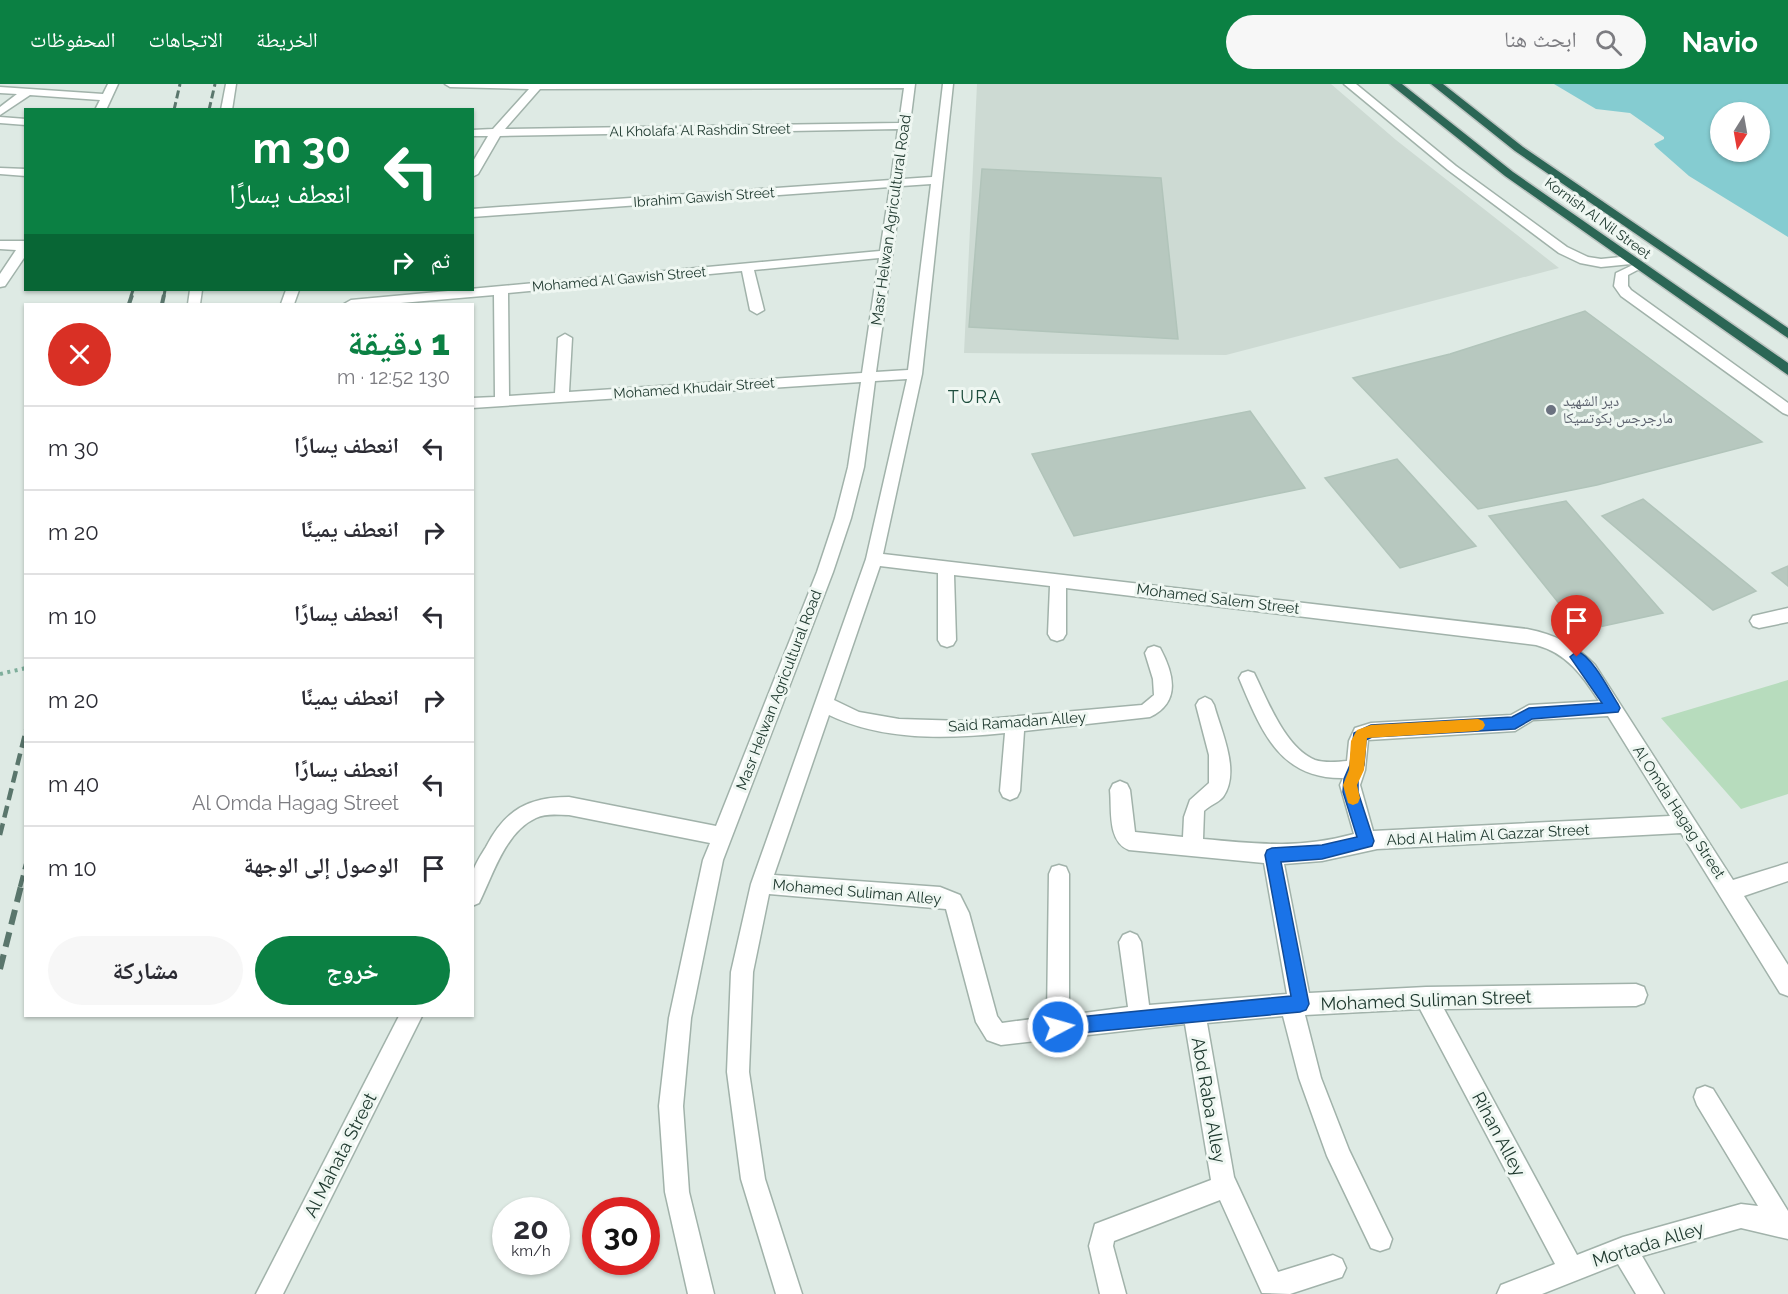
<!DOCTYPE html>
<html lang="ar">
<head>
<meta charset="utf-8">
<style>
  :root { --surface:#fff; --page:#f7f7f7; --text:#2b2b33; --muted:#7c7c81; --line:#e1e1e2; --accent:#0b8043 }
  body { margin:0; font-family:Raleway,"Noto Naskh Arabic",sans-serif; background:var(--page); color:var(--text); direction:rtl; height:100vh; display:flex; flex-direction:column; font-size:22px; white-space:nowrap }
  * { box-sizing:border-box; margin:0 }
  p { font-size:20px; color:var(--muted) }
  .icon { flex:none; width:33px; height:33px; fill:none; stroke:currentColor; stroke-width:2; stroke-linecap:round; stroke-linejoin:round }
  .map { position:relative; flex:1; overflow:hidden; direction:ltr }
  .drawer { position:absolute; left:24px; top:219px; width:450px; height:714px; display:flex; flex-direction:column; background:var(--surface); border-radius:0px; box-shadow:0 2px 4px #0004; direction:rtl }
  .drawer>* { flex:none }
  .hud { position:absolute; left:24px; top:24px; width:450px; height:183px; border-radius:0px; box-shadow:0 2px 4px #0004; direction:rtl; background:#0b8043; color:#fff; overflow:hidden }
  .needle { width:39px; rotate:191deg }
  .buttons { position:absolute; left:1710px; top:18px; display:grid; gap:12px }
  .buttons a { display:grid; place-items:center; width:60px; height:60px; border-radius:50%; background:var(--surface); box-shadow:0 2px 4px #0004; font-size:30px }
  .speed { position:absolute; left:492px; top:1113px; display:flex; gap:12px; font-size:30px; font-weight:700; text-align:center }
  .speed>* { display:grid; place-content:center; width:78px; height:78px; border-radius:50%; background:var(--surface); box-shadow:0 2px 4px #0004; line-height:1 }
  .speed small { font-size:15px; font-weight:400 }
  .speed .limit { border:9px solid #d22; background:#fff; color:#111 }
  .pin { position:absolute; display:grid; place-items:center; width:51px; height:51px; color:#fff; margin:-62px -26px; border-radius:50% 50% 50% 0; rotate:-45deg; box-shadow:0 0 6px #0007 }
  .pin .icon { rotate:45deg }
  .me { position:absolute; width:66px; margin:-33px; rotate:84deg; stroke-linejoin:round; filter:drop-shadow(0 0 4px #0008) }
  .turn { display:flex; align-items:center; gap:21px; height:126px; padding:0 24px; font-size:27px }
  .turn .icon { width:78px; height:78px; stroke-width:2.5 }
  .turn b { display:block; font-size:42px; line-height:51px }
  .then { display:flex; align-items:center; height:57px; padding:0 24px; background:#0003; gap:12px; font-size:22px }
  .round { display:grid; place-items:center; flex:none; width:63px; height:63px; border-radius:32px; background:var(--page) }
  .head { display:flex; align-items:center; justify-content:space-between; height:102px; padding:0 24px }
  h1 { font-size:36px; font-weight:800; line-height:45px; color:var(--accent) }
  .cta { display:flex; gap:12px; margin-top:auto; padding:12px 24px }
  .cta a { flex:1; height:69px; border-radius:36px; background:var(--accent); color:#fff; font-size:24px; font-weight:800; line-height:69px; text-align:center }
  .cta a+a { background:var(--page); color:var(--text) }
  ul { padding:0; list-style:none }
  li { display:flex; align-items:center; gap:18px; height:84px; padding:0 24px; border-top:2px solid var(--line) }
  li div { flex:1 }
  li b { display:block; font-size:22px }
  li em { font-style:normal }
  header { display:flex; align-items:center; gap:36px; box-sizing:border-box; height:84px; padding:0 30px; background:var(--accent); color:#fff }
  header strong { font-size:28px }
  nav { display:flex; gap:33px; margin-inline-start:auto; font-size:21px }
  .search { width:420px; height:54px; background:var(--page); display:flex; align-items:center; gap:15px; box-sizing:border-box; padding:0 21px; border-radius:33px; color:var(--muted); font-size:22px }
  .map>svg:first-child { display:block }
</style>
</head>
<body>
<header>
<strong>Navio</strong>
<div class="search"><svg class="icon" aria-label="search" viewBox="0 0 24 24"><circle cx="10" cy="10" r="6"/><path d="M15 15l6 6"/></svg>ابحث هنا</div>
<nav><a>الخريطة</a><a>الاتجاهات</a><a>المحفوظات</a></nav>
</header>
<div class="map">
<svg width="1788" height="1210" viewBox="0 0 1788 1210">
  <rect width="100%" height="100%" fill="#deeae4"/>
  <path fill="#cddad3" d="M977 0H1331L1396 56 1559 184 1226 271 964 269Z"/>
  <path fill="#b7dcbd" d="M1788 596V710L1741 725 1661 634Z"/>
  <path fill="#85ccd1" fill-rule="evenodd" d="M1554 0H1788V153L1689 92 1656 63 1654 60 1664 55V53L1630 29 1596 25ZM1720 28H1760V68H1720Z"/>
  <g fill="#b7c8bf" stroke="#b1c4ba" stroke-width="1.5">
    <path d="M982 85 1161 94 1178 255 969 243Z"/>
    <path d="M1585 227 1762 358 1597 401 1478 425 1353 294 1450 270Z"/>
    <path d="M1250 327 1305 404 1074 452 1032 370Z"/>
    <path d="M1397 375 1476 462 1400 484 1325 394Z"/>
    <path d="M1643 415 1756 507 1713 526 1602 432Z"/>
    <path d="M1566 417 1663 529 1581 547 1489 432Z"/>
    <path d="M1788 482V502L1772 489Z"/>
  </g>
  <g fill="none" stroke-linecap="round" stroke-linejoin="round">
    <defs>
      <g id="minor">
        <path d="M108 0H118L106 26H95L100 16 30 11 0 31V23L17 10 0 9V3L103 10Z"/>
        <path d="M226 0H236L232 26H221Z"/>
        <path d="M445 0H915L903 95 932 93 943 0H953L922 290 883 470 1527 545C1554 550 1576 561 1595 581L1733 796 1788 779V797L1744 812 1788 881V912L1780 909 1681 749 1377 765 1322 777 1284 780 1309 909 1426 903 1636 900 1644 903 1647 911 1644 919 1636 922 1444 925 1577 1171 1623 1153 1741 1120 1758 1122 1697 1021 1694 1013 1697 1005 1705 1002 1713 1005 1788 1127V1155L1741 1144 1642 1172 1664 1210H1636L1618 1180 1542 1210H1497L1501 1201 1555 1180 1420 925 1305 931 1321 994 1349 1066 1392 1155 1389 1164 1380 1167 1371 1164 1327 1072 1299 994 1283 932 1207 939 1234 1093 1278 1188 1333 1171 1342 1175 1346 1184 1342 1193 1290 1210 1262 1209 1220 1116 1114 1157 1113 1162 1126 1210H1100L1089 1162 1095 1140 1211 1096 1185 940 1001 961 987 956 976 938 946 825 769 810 753 888 749 988 765 1095 802 1210H776L741 1095 727 988 731 888 751 800 866 475 907 295 875 297 864 383 851 434 833 488 723 776 691 934 683 1022 689 1108 714 1210H688L665 1108 659 1022 669 934 703 776 710 759 569 731C558 731 546 729 536 734 505 748 493 791 479 819L472 822C472 811 470 798 473 788 475 780 481 771 486 763 505 726 528 713 569 713L716 742 817 488 835 434 848 383 861 298 472 324V314L495 313 494 211 389 220H344L351 216 880 167 890 103 472 133V125L891 96 898 45 500 52 478 90 472 93V79L488 52H472V46L493 45 529 5 450 3ZM904 4 899 39 505 45 540 5ZM931 100 908 286 876 288 902 102ZM879 174 862 289 569 308 572 254 565 250 558 254 555 309 509 312 508 209 742 187 750 226 757 230 764 226 754 186ZM880 482 938 489V556L941 561 947 563 953 561 956 556 954 491 1050 502 1048 550 1051 555 1057 557 1063 555 1066 550V504L1536 561C1567 569 1583 592 1599 617L1529 621 1511 631 1371 639 1355 644 1349 657 1347 677C1337 678 1324 679 1315 676 1285 664 1267 615 1254 589L1248 587 1242 589 1239 594C1261 646 1279 695 1343 694L1340 701 1354 750C1299 765 1258 760 1203 755L1204 727C1210 721 1218 719 1223 713 1241 688 1221 647 1214 621L1211 616 1205 613 1199 616 1196 621 1209 671V699L1190 716 1184 733 1183 753 1135 748 1130 706 1127 700 1120 697 1113 700 1110 706C1112 725 1107 758 1129 766L1264 779 1287 910 1149 921 1141 858 1137 851 1130 848 1123 851 1119 858 1128 923 1069 931V790L1066 783 1059 781 1052 783 1049 790 1047 933 1002 939 997 932 969 829 960 811 940 803 774 791 829 631C883 657 946 655 1005 649L1000 707 1003 713 1010 716 1017 713 1020 707 1024 647 1150 633C1181 618 1174 590 1160 564L1154 562 1148 564 1145 569 1153 595 1154 611 1142 621 964 637 899 635 859 628 834 616ZM1608 632 1670 732 1373 747 1360 701 1365 686 1368 656 1515 647 1533 636Z"/>
        <path d="M1344 0H1356L1456 82 1567 163 1588 173 1601 175 1631 172 1637 176 1631 180 1601 183 1580 179 1559 169 1448 86Z"/>
        <path d="M0 33 26 35V41L0 39Z"/>
        <path d="M0 84 26 85V92L0 90Z"/>
        <path d="M0 157H26V171L5 202 0 203V190L16 166 0 165Z"/>
        <path d="M1639 178 1645 182 1628 191V202L1631 206 1788 319V331L1783 329 1621 212 1614 202 1616 189Z"/>
        <path d="M190 206H202L200 220H188Z"/>
        <path d="M286 206H299L294 220H281Z"/>
        <path d="M1788 524V538L1759 544 1753 542 1750 537 1753 532Z"/>
        <path d="M399 932H422L283 1210H256Z"/>
      </g>
      <g id="highway">
        <path d="M1390 0H1402L1513 88 1788 279V291L1505 92Z"/>
        <path d="M1431 0H1443L1523 63 1788 244V254L1515 67Z"/>
      </g>
    </defs>
    <use href="#minor" stroke="#a1b2aa" stroke-width="3"/>
    <use href="#highway" stroke="#bcc4c1" stroke-width="3"/>
    <path stroke="#7eae9b" stroke-width="4" stroke-dasharray="3 4.5" stroke-linecap="butt" d="M0 590 26 584"/>
    <use href="#minor" fill="#fff" fill-rule="evenodd"/>
    <use href="#highway" fill="#2b6655" fill-rule="evenodd"/>
    <g stroke="#5a766c" stroke-width="3" stroke-dasharray="8 4" stroke-linecap="butt">
      <path d="M174 26 180 0"/>
      <path d="M209 26 215 0"/>
      <path d="M131 212 133 206"/>
      <path d="M164 212 165 206"/>
    </g>
    <g stroke="#5a766c" stroke-width="4" stroke-dasharray="10 5" stroke-linecap="butt">
      <path d="M129 220 132 211"/>
      <path d="M162 220 164 211"/>
    </g>
    <g stroke="#5a766c" stroke-width="4.5" stroke-dasharray="12 6" stroke-linecap="butt">
      <path d="M0 751 26 646"/>
      <path d="M20 803 26 780"/>
    </g>
    <path stroke="#5a766c" stroke-width="6" stroke-dasharray="15 8" stroke-linecap="butt" d="M0 885 21 802"/>
  </g>
  <path fill="#1a73e8" stroke="#114b97" stroke-width="1.5" d="M1577 567C1592 572 1609 606 1618 620L1620 624 1618 628 1532 635 1515 645 1372 653 1366 656 1364 681 1358 695V708L1374 757 1372 762 1322 775 1281 778 1309 920 1306 926 1300 928 1058 951 1052 949 1049 943 1052 937 1058 935 1291 912 1265 771 1267 766 1272 764 1322 761 1357 753 1343 708 1344 695 1350 681 1354 649 1371 641 1512 633 1529 624 1602 619 1570 573Z"/>
  <path fill="#f59e0b" d="M1478 635 1483 637 1485 641 1483 645 1478 647 1367 654 1364 686 1357 701 1360 714 1358 719 1353 721 1348 719 1343 701 1349 686 1351 657 1357 646 1371 641Z"/>
  <circle fill="#6b7280" stroke="#eff7f2" stroke-width="2" cx="1551" cy="326" r="6"/>
  <g text-anchor="middle" dominant-baseline="central" stroke-width="6" stroke-linejoin="round" paint-order="stroke">
    <g font-size="14" fill="#203a30" stroke="#eff7f2">
      <text transform="translate(700 46) rotate(-1)">Al Kholafa' Al Rashdin Street</text>
      <text transform="translate(704 113) rotate(-4)">Ibrahim Gawish Street</text>
      <text transform="translate(1598 134) rotate(36)">Kornish Al Nil Street</text>
      <text transform="translate(619 195) rotate(-5)">Mohamed Al Gawish Street</text>
      <text transform="translate(694 304) rotate(-4)">Mohamed Khudair Street</text>
    </g>
    <g font-size="15" fill="#203a30" stroke="#eff7f2">
      <text transform="translate(891 136) rotate(-82)">Masr Helwan Agricultural Road</text>
      <text transform="translate(1218 515) rotate(7)">Mohamed Salem Street</text>
      <text transform="translate(779 606) rotate(-69)">Masr Helwan Agricultural Road</text>
      <text transform="translate(1017 638) rotate(-4)">Said Ramadan Alley</text>
      <text transform="translate(1679 728) rotate(57)">Al Omda Hagag Street</text>
      <text transform="translate(1488 751) rotate(-3)">Abd Al Halim Al Gazzar Street</text>
      <text transform="translate(857 808) rotate(5)">Mohamed Suliman Alley</text>
    </g>
    <g font-size="15" fill="#5b616d" stroke="#eff7f2" text-anchor="start">
      <text x="1563" y="317">دير الشهيد<tspan x="1563" dy="17">مارجرجس بكوتسيكا</tspan></text>
    </g>
    <g font-size="18" letter-spacing="1.5" fill="#1c4c3c" stroke="#eff7f2">
      <text x="975" y="312">TURA</text>
    </g>
    <g font-size="18" fill="#203a30" stroke="#eff7f2">
      <text transform="translate(1426 916) rotate(-2)">Mohamed Suliman Street</text>
      <text transform="translate(1209 1016) rotate(80)">Abd Raba Alley</text>
      <text transform="translate(1499 1050) rotate(62)">Rihan Alley</text>
      <text transform="translate(340 1071) rotate(-63)">Al Mahata Street</text>
      <text transform="translate(1648 1160) rotate(-17)">Mortada Alley</text>
    </g>
  </g>
</svg>
<div class="buttons">
<a><svg class="needle" viewBox="-14 -14 28 28"><path d="M0-13l5 13h-10z" fill="#e53935"/><path d="M0 13l5-13h-10z" fill="#7c7c81"/></svg></a>
</div>
<div class="speed"><div>20<small>km/h</small></div><div class="limit">30</div></div>
<div class="pin" style="left:1577px;top:573px;background:#d93025"><svg class="icon" aria-label="arrive" viewBox="0 0 24 24"><path d="M6 21V4h12l-3 4 3 4H6"/></svg></div>
<svg class="me" style="left:1058px;top:943px" viewBox="-20 -20 40 40"><circle r="17" fill="#1a73e8" stroke="#fff" stroke-width="3"/><path d="M0-11L8 9 0 5-8 9z" fill="#fff"/></svg>
<div class="hud">
<div class="turn"><svg class="icon" aria-label="left" viewBox="0 0 24 24"><path d="M17 20v-9H6M10 6l-5 5 5 5"/></svg><div><b>30 m</b>انعطف يسارًا</div></div>
<div class="then">ثم<svg class="icon" aria-label="right" viewBox="0 0 24 24"><path d="M7 20v-9h11M14 6l5 5-5 5"/></svg></div>
</div>
<section class="drawer">
<div class="head"><div><h1>1 دقيقة</h1><p>130 m · 12:52</p></div><a class="round" style="background:#d93025;color:#fff"><svg class="icon" aria-label="close" viewBox="0 0 24 24"><path d="M6 6l12 12M18 6L6 18"/></svg></a></div>
<ul>
<li><svg class="icon" aria-label="left" viewBox="0 0 24 24"><path d="M17 20v-9H6M10 6l-5 5 5 5"/></svg><div><b>انعطف يسارًا</b></div><em>30 m</em></li>
<li><svg class="icon" aria-label="right" viewBox="0 0 24 24"><path d="M7 20v-9h11M14 6l5 5-5 5"/></svg><div><b>انعطف يمينًا</b></div><em>20 m</em></li>
<li><svg class="icon" aria-label="left" viewBox="0 0 24 24"><path d="M17 20v-9H6M10 6l-5 5 5 5"/></svg><div><b>انعطف يسارًا</b></div><em>10 m</em></li>
<li><svg class="icon" aria-label="right" viewBox="0 0 24 24"><path d="M7 20v-9h11M14 6l5 5-5 5"/></svg><div><b>انعطف يمينًا</b></div><em>20 m</em></li>
<li><svg class="icon" aria-label="left" viewBox="0 0 24 24"><path d="M17 20v-9H6M10 6l-5 5 5 5"/></svg><div><b>انعطف يسارًا</b><p>Al Omda Hagag Street</p></div><em>40 m</em></li>
<li><svg class="icon" aria-label="arrive" viewBox="0 0 24 24"><path d="M6 21V4h12l-3 4 3 4H6"/></svg><div><b>الوصول إلى الوجهة</b></div><em>10 m</em></li>
</ul>
<div class="cta"><a>خروج</a><a>مشاركة</a></div>
</section>
</div>
</body>
</html>
